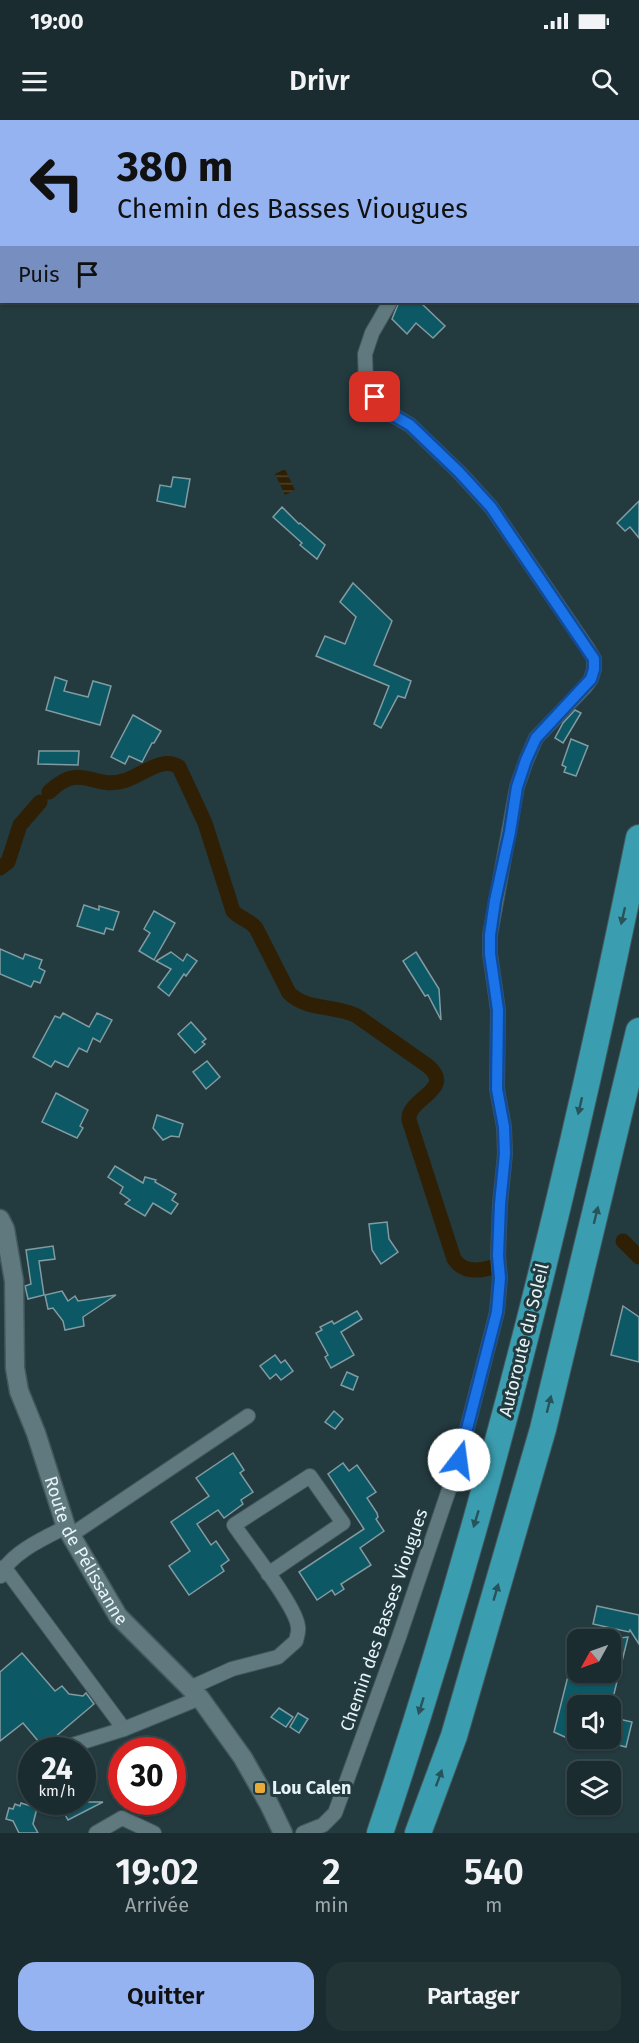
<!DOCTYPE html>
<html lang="fr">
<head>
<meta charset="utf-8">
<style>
  :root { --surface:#1a2c2f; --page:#233437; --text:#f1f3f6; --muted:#9fa7aa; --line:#38484b; --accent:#95b2f1 }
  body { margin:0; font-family:"Fira Sans",sans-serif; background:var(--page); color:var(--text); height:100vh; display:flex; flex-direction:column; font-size:22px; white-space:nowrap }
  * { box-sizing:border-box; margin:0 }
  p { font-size:20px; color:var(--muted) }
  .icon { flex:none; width:33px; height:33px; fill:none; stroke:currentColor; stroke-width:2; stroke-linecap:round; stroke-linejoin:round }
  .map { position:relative; height:1713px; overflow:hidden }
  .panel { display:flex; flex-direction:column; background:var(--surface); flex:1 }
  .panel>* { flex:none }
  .banner { position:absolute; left:0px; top:0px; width:639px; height:183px; box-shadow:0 2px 4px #0004,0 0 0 2px var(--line); background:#95b2f1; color:#111; overflow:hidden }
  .needle { width:39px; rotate:230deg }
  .tools { position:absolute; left:567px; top:1509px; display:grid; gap:12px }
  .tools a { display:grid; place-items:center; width:54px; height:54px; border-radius:12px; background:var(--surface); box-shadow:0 2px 4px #0004,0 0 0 2px var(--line); font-size:30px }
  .speed { position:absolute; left:18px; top:1617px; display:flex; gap:12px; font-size:30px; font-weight:700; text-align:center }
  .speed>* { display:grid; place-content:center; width:78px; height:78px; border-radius:50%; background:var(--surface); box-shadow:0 2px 4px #0004,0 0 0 2px var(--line); line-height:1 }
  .speed small { font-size:15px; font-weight:400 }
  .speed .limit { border:9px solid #d22; background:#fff; color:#111 }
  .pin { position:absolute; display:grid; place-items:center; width:51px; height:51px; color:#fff; margin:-26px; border-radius:12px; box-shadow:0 3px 9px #0006 }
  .me { position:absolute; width:66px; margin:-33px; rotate:15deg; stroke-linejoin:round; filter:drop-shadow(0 0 4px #0008) }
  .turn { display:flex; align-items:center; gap:21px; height:126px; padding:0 18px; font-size:27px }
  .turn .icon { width:78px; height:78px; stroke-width:2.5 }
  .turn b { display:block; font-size:42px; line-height:51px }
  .then { display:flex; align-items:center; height:57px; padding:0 18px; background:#0003; gap:12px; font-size:22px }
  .eta { display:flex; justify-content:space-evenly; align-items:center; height:102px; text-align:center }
  .eta b { font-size:36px; font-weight:600; line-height:42px }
  .primary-button { display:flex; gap:12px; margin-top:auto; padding:12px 18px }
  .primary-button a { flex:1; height:69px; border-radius:18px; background:var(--accent); color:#111; font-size:24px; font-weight:600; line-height:69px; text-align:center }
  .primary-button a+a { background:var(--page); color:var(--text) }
  .status { display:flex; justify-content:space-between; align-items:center; height:42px; padding:0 30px; background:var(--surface); direction:ltr }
  .status svg { height:16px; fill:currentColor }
  header { display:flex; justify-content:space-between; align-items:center; height:78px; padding:0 18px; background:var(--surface); font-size:27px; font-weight:600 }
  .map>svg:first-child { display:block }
</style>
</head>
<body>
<div class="status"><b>19:00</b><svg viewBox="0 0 49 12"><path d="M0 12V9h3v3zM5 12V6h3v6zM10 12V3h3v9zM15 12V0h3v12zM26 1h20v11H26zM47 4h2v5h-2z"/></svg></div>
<header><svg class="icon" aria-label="menu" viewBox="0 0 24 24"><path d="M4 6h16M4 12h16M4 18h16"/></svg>Drivr<svg class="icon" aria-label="search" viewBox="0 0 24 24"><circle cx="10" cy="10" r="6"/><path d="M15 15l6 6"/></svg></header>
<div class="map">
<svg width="639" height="1713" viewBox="0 0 639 1713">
  <defs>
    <pattern id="water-rules" width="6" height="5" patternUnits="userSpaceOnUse" patternTransform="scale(1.5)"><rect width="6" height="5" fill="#2f2005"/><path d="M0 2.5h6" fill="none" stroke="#4d412a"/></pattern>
  </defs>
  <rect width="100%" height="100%" fill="#233a3f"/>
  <path fill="url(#water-rules)" d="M285 349 295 370 285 375 275 354Z"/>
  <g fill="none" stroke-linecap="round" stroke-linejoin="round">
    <g stroke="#2f2005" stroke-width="15">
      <path d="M49 672C81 641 92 670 123 661 140 657 162 635 179 647L205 703 233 791C240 799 250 800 256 808L289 873C307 891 336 885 357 896L428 946C456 970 407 978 409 1000L454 1139C463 1153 480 1151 493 1147"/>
      <path d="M0 748 8 742 20 705 40 682"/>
      <path d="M623 1121 639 1137"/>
    </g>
  </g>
  <g fill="#0d5865" stroke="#819ba1" stroke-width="1.5">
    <path d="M399 182H420L445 206 433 218 416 203 407 214 392 199Z"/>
    <path d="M173 357 190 359 185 387 157 381 160 365 171 367Z"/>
    <path d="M639 381V418L630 407 625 411 617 403Z"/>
    <path d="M282 387 299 404 300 403 325 425 317 439 300 425 302 423 273 397Z"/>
    <path d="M353 463 392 501 374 545 411 561 405 578 398 576 381 608 374 604 389 566 316 536 325 516 345 524 356 497 340 482Z"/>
    <path d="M55 557 67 561 64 571 88 577 93 561 111 566 100 605 46 590Z"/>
    <path d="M575 590 581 593 563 623 555 618 563 603Z"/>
    <path d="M133 595 161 611 154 623H152L142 642 129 636 125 644 111 637Z"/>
    <path d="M571 619 588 626 576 656 564 652 566 647 562 645Z"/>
    <path d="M39 631H79L78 645 38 644Z"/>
    <path d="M84 785 99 790V786L119 792 113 810 106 808 104 814 77 806Z"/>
    <path d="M154 791 175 803 154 840 139 831 150 813 144 809Z"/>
    <path d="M0 829 23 839 25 834 42 840 39 848 45 851 40 863 34 861 31 867 0 854Z"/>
    <path d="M171 832 183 841 187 834 197 841 186 856 184 854 169 876 158 867 171 849 156 841Z"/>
    <path d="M416 832 439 869 441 900 428 875 425 876 403 841Z"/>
    <path d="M63 893 89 907 97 893 112 900 100 922 93 918 87 932 79 928 68 947 55 941 51 947 33 937 55 896 60 898Z"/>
    <path d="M191 902 206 919 202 922 205 924 195 933 178 914Z"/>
    <path d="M207 941 220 957 206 969 193 952Z"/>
    <path d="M56 973 88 990 80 1006 83 1008 77 1018 42 1002Z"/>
    <path d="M157 995 183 1004 179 1017 171 1016 163 1020 153 1008Z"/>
    <path d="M115 1046 143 1063 145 1057 156 1060 155 1062 176 1074 172 1080 178 1084 171 1094 153 1083 145 1096 125 1084 130 1080 120 1073 123 1067 108 1057Z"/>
    <path d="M387 1102 389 1119 398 1132 381 1144 372 1130 369 1104Z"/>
    <path d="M53 1126 55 1139 39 1141 44 1175 28 1179 25 1166 31 1164 26 1130Z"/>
    <path d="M62 1171 68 1181 75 1176 78 1181 116 1175 83 1197 84 1206 65 1210 63 1201 53 1188 48 1189 45 1175Z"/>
    <path d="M623 1186 639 1197V1242L611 1235Z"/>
    <path d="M357 1191 362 1199 341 1212 354 1235 331 1248 325 1237 328 1235 316 1213 322 1210 320 1207 332 1201 334 1204Z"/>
    <path d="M275 1235 281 1243 285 1240 293 1251 281 1260 276 1254 270 1259 260 1246Z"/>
    <path d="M347 1252 358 1257 353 1270 341 1265Z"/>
    <path d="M334 1291 343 1299 335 1309 325 1302Z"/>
    <path d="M233 1333 244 1350 240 1353 253 1372 241 1380 243 1384 224 1398 218 1390 197 1404 211 1425 216 1421 229 1440 221 1446 224 1451 189 1475 169 1446 190 1431 171 1402 209 1376 196 1358Z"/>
    <path d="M343 1343 349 1351 357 1345 376 1372 367 1378 377 1393 378 1397 376 1399 384 1411 360 1428 371 1445 341 1464 344 1469 335 1475 332 1470 317 1480 299 1452 364 1409 328 1354Z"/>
    <path d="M597 1486 639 1495V1524L630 1510 629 1512 593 1504Z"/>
    <path d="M628 1517 611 1586H578V1623L554 1612 569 1552H610V1519Z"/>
    <path d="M22 1533 55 1571 62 1566 69 1574 83 1576 86 1573 94 1584 49 1622H39L23 1603 0 1621V1552Z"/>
    <path d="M279 1588 293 1597 286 1607 271 1597Z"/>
    <path d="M298 1593 308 1599 299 1613 290 1607Z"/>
    <path d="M610 1597 632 1602 626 1627 610 1623Z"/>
    <path d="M58 1682H103L68 1700Z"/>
    <path d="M21 1683 37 1688 33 1704 38 1713H19L13 1701 6 1699 9 1688 13 1689 15 1684 20 1686Z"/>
  </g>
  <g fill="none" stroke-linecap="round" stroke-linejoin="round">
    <defs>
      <g id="minor">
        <path d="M401 0 402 2"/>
        <path d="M71 1415 248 1296"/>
        <path d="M4 1447 124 1609 200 1578"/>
        <path d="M1 1456C8 1434 46 1417 66 1407"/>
        <path d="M192 1567 232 1549 278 1537 296 1521C297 1516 299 1511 298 1507 297 1487 247 1425 234 1405L310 1356 343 1403 268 1454"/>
        <path d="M63 1628 124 1609"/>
        <path d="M96 1713 122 1698 154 1713"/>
        <path d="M303 1713 323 1705 335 1693 399 1517 459 1340 497 1192 500 1158 498 1136 500 1084 505 1034 504 1007 497 969 498 890 490 834V815L517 667 526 641 536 618 585 567 591 559 594 549V539L588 529 491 387 459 352 410 305 384 290 366 264 365 234 372 213 390 182"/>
      </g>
      <g id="tertiary">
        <path id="s1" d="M0 1099 5 1109 14 1161 15 1248 19 1271 36 1313 66 1407 118 1496 200 1578 243 1638 269 1684 283 1713"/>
      </g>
      <g id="motorway">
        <path d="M380 1713C489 1388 571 1054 639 718"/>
        <path d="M418 1713 454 1616 543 1309 639 911"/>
      </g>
    </defs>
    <use href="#minor" stroke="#43585c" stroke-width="16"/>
    <use href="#tertiary" stroke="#43585c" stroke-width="21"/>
    <use href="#motorway" stroke="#43585c" stroke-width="28"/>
    <use href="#minor" stroke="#60797e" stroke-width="14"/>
    <use href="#tertiary" stroke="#60797e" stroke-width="18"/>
    <use href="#motorway" stroke="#3a9db0" stroke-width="26"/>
  </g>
  <defs><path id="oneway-solid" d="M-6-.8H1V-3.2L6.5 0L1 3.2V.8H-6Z" transform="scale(1.5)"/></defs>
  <g fill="#29535b">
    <use href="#oneway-solid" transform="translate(623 796) rotate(103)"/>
    <use href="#oneway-solid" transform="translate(580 986) rotate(103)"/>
    <use href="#oneway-solid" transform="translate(596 1095) rotate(-76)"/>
    <use href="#oneway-solid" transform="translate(549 1284) rotate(-76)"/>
    <use href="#oneway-solid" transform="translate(476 1399) rotate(107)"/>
    <use href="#oneway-solid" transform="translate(496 1472) rotate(-74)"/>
    <use href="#oneway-solid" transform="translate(421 1586) rotate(107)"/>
    <use href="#oneway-solid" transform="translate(439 1658) rotate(-70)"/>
  </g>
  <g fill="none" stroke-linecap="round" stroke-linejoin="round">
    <defs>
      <path id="route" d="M375 277 384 290 410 305 459 352 491 387 594 539V549L591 559 536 618 526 640 517 667 510 712 495 781 490 815V834L498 890 497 969 504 1007 505 1034 500 1084 498 1136 500 1158 497 1192 459 1340"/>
    </defs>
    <use href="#route" stroke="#114b97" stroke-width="15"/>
    <use href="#route" stroke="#1a73e8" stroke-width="10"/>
  </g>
  <rect fill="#e9ab38" stroke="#233a3f" stroke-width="2" x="254" y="1662" width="12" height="12" rx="3"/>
  <g text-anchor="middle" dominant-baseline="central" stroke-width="6" stroke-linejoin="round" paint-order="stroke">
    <g font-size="18" fill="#e6f4f7" stroke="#233a3f">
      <text transform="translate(524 1220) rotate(-76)">Autoroute du Soleil</text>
      <text stroke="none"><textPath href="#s1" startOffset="348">Route de Pélissanne</textPath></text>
      <text transform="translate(384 1500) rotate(-71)">Chemin des Basses Viougues</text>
    </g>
    <g font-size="18" font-weight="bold" fill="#e6f4f7" stroke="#233a3f" text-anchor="start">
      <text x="272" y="1668">Lou Calen</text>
    </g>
  </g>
</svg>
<div class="tools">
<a><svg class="needle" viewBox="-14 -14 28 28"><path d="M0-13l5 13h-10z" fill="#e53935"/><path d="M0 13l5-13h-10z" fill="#9fa7aa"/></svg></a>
<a><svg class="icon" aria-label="sound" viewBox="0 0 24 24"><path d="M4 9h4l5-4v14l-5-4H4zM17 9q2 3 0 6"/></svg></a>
<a><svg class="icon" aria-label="layers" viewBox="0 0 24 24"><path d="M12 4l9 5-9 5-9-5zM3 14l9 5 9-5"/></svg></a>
</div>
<div class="speed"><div>24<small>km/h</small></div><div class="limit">30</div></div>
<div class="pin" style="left:375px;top:277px;background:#d93025"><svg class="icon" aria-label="arrive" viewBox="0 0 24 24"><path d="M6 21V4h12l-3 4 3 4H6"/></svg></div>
<svg class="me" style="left:459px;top:1340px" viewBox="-20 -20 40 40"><circle r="19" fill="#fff"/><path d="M0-13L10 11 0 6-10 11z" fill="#1a73e8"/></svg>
<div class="banner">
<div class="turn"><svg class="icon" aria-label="left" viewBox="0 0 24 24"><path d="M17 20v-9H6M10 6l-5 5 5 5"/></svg><div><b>380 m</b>Chemin des Basses Viougues</div></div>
<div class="then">Puis<svg class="icon" aria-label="arrive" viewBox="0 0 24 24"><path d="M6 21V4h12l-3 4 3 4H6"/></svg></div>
</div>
</div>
<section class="panel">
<div class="eta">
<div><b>19:02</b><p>Arrivée</p></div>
<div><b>2</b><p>min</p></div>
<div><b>540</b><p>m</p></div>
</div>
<div class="primary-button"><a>Quitter</a><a>Partager</a></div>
</section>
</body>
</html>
